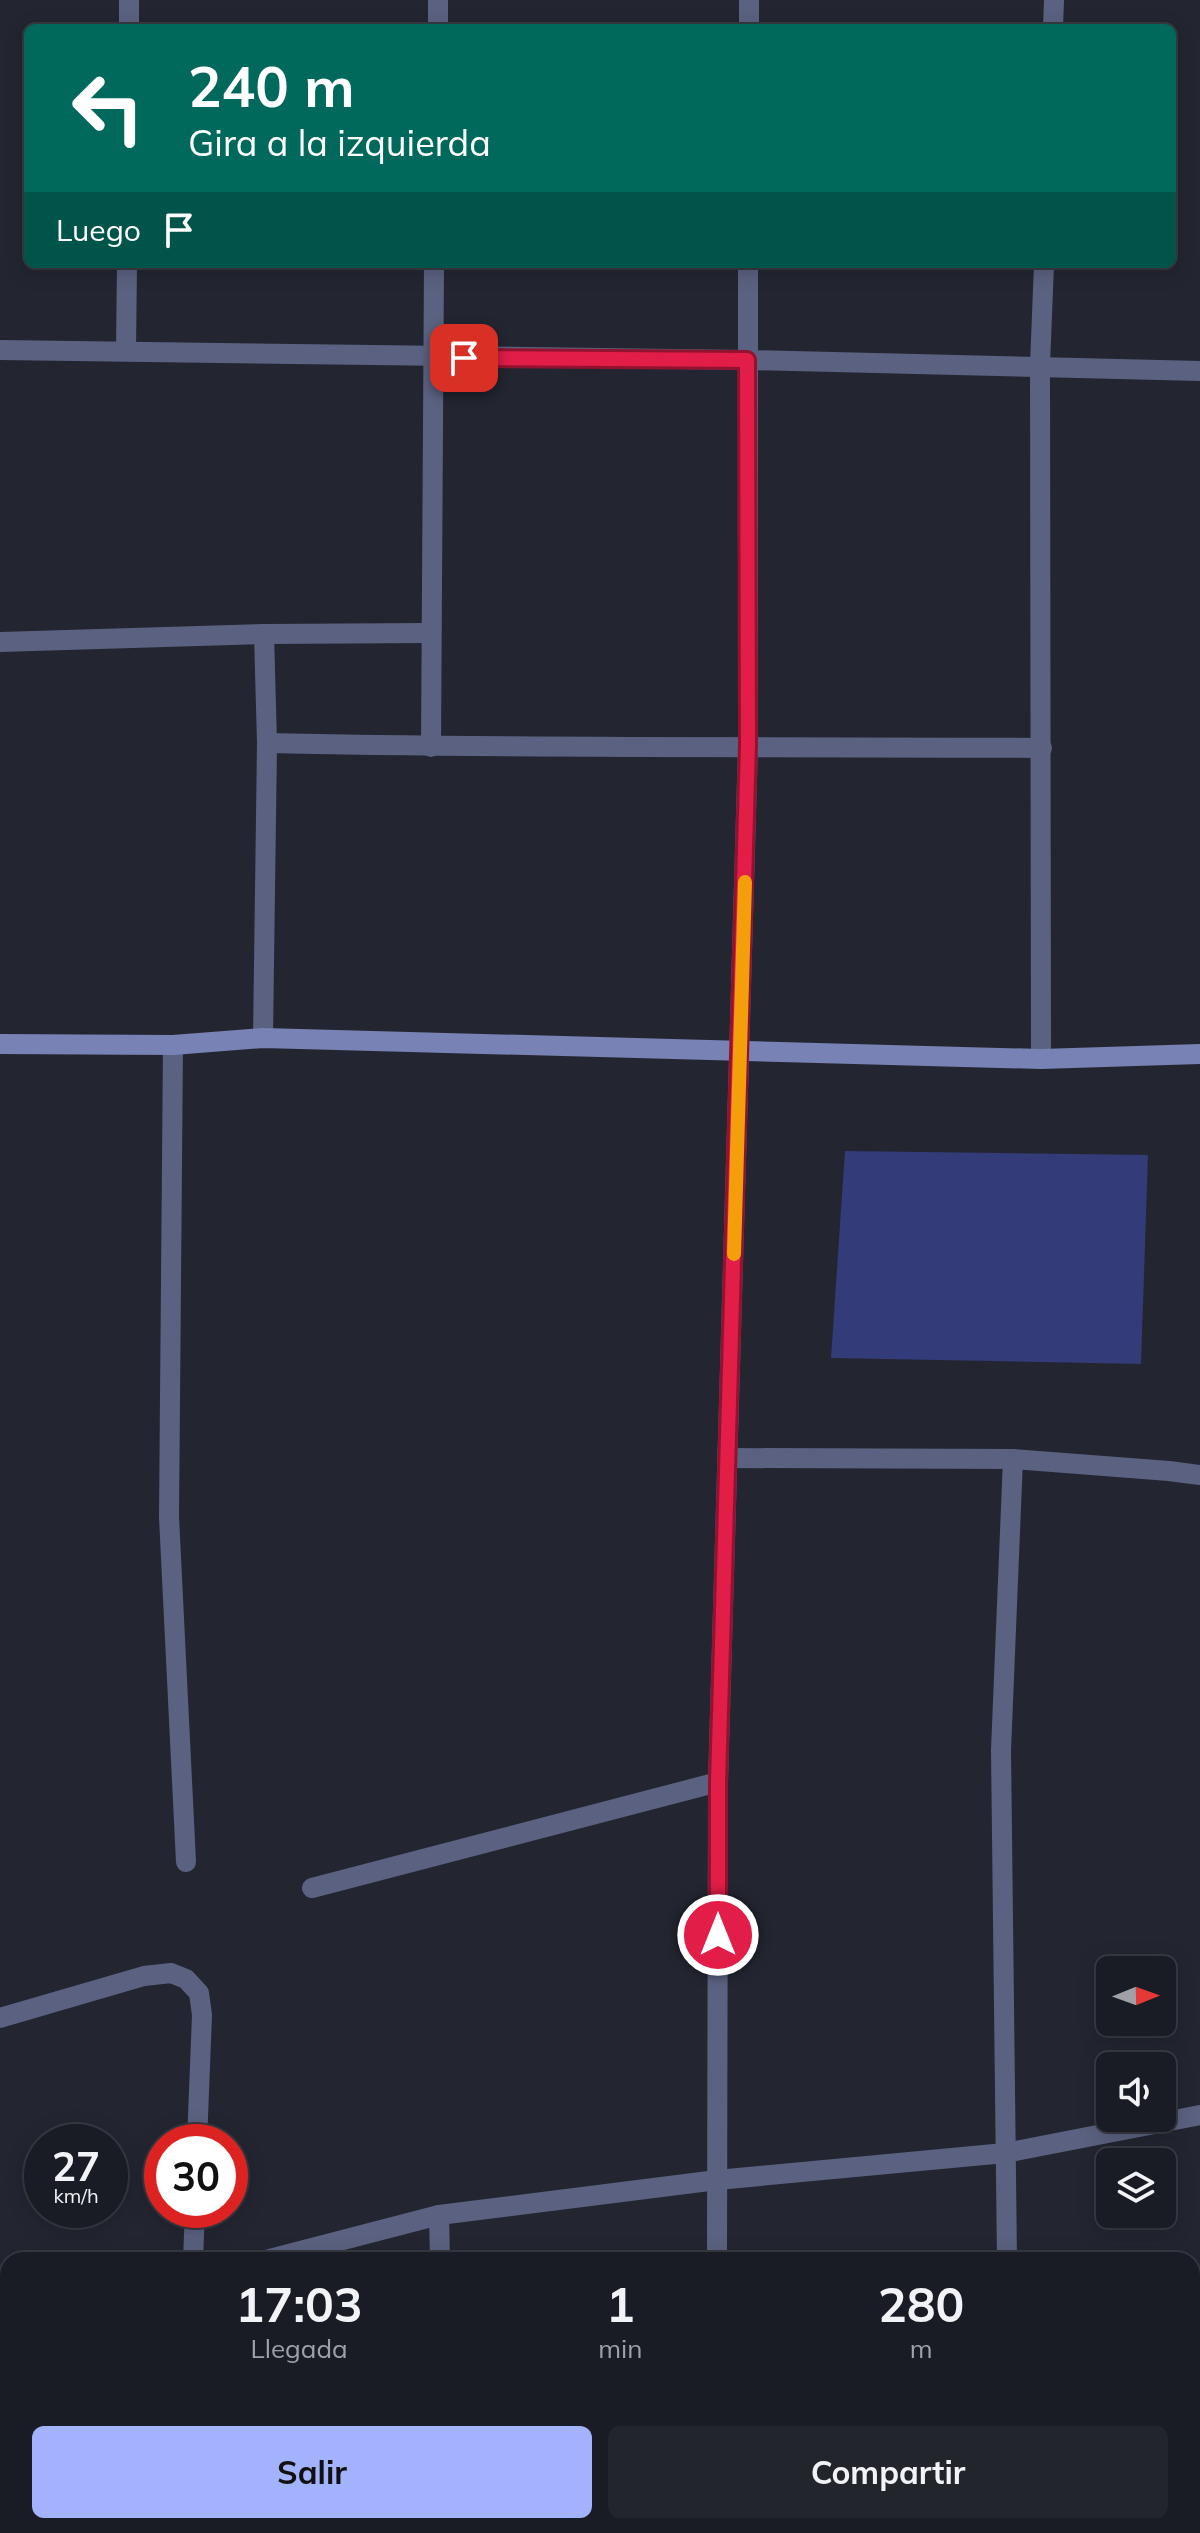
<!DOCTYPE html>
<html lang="es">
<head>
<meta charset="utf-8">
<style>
  :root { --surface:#1a1c25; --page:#23252d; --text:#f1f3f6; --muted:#9fa1a7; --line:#383a42; --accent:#a3b2fd }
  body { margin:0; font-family:Mulish,sans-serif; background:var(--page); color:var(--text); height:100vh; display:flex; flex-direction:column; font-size:30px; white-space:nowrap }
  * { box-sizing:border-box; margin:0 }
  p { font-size:26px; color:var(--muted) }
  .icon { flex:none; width:44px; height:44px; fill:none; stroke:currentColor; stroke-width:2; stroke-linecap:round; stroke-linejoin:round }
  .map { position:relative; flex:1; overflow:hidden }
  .sheet { position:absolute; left:0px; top:2252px; width:1200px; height:282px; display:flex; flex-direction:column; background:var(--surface); border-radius:24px 24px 0 0; box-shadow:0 4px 20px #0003,0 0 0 2px var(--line) }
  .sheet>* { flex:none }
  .top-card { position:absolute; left:24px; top:24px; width:1152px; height:244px; border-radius:12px; box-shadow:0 4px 20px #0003,0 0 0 2px var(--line); background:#00695c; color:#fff; overflow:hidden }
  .needle { width:52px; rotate:89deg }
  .fabs { position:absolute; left:1096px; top:1956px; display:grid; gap:16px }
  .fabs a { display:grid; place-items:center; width:80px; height:80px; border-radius:12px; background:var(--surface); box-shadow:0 4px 20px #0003,0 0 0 2px var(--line); font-size:40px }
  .speed { position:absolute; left:24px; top:2124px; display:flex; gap:16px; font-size:40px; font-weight:700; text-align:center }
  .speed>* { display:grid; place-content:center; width:104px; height:104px; border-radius:50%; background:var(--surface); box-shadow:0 4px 20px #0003,0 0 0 2px var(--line); line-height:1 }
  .speed small { font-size:20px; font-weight:400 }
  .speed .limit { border:12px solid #d22; background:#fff; color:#111 }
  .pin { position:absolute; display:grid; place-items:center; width:68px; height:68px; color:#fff; margin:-34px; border-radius:16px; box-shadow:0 4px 12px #0006 }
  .me { position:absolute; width:88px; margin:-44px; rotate:0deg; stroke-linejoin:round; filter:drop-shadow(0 0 6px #0008) }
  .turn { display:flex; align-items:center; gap:28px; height:168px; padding:0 32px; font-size:36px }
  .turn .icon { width:104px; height:104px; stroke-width:2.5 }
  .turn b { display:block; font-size:56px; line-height:68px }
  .then { display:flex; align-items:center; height:76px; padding:0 32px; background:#0003; gap:16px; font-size:30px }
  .eta { display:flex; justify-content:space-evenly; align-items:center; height:136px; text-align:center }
  .eta b { font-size:48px; font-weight:700; line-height:56px }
  .action { display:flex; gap:16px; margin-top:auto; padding:16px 32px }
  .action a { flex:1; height:92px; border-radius:12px; background:var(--accent); color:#111; font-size:32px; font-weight:700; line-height:92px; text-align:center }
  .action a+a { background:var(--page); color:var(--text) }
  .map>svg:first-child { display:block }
</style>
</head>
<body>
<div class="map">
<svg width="1200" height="2533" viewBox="0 0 1200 2533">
  <rect width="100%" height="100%" fill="#232631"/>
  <path fill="#333b79" d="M845 1151 1148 1155 1141 1364 831 1358Z"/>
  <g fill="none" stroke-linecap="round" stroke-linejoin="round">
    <g stroke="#5b6281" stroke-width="20">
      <path d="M129 28V0"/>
      <path d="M438 28V0"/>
      <path d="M749 28V0"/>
      <path d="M1053 28 1054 0"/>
      <path d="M0 350 747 360 1200 371"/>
      <path d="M126 351 127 264"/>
      <path d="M0 642 264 634 430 633"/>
      <path d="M267 743C525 749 784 746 1042 748"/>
      <path d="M431 747 434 264"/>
      <path d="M263 1038 267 743 264 634"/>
      <path d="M173 1045 169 1517 186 1862"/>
      <path d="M1041 1059 1040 365 1044 264"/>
      <path d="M728 1458 1013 1459 1169 1471 1200 1475"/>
      <path d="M312 1888 718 1782"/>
      <path d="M0 2018 144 1976 171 1973 186 1979 199 1993 202 2015 197 2142"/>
      <path d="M439 2215 440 2260"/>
      <path d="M193 2260 195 2210"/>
      <path d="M266 2260 439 2215 717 2180 1005 2153 1200 2115"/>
      <path d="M717 2260 718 1782 748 745V264"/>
      <path d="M1007 2260 1001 1750 1013 1459"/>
      <path d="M0 2313 8 2311"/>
      <path d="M1192 2408 1200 2407"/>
      <path d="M196 2526V2533"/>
      <path d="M447 2526V2533"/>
      <path d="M1013 2526 1014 2533"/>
      <path d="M716 2533V2526"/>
    </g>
    <path stroke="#7882b4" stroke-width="20" d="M0 1044 173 1045 263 1038 1041 1059 1200 1054"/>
  </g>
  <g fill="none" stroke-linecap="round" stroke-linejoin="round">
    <defs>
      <path id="route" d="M464 358 747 360 748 745 718 1782V1935"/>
    </defs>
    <use href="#route" stroke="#92132f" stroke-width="20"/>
    <use href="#route" stroke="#e11d48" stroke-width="14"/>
    <path stroke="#f59e0b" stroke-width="14" d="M734 1254 745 882"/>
  </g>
</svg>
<div class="fabs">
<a><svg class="needle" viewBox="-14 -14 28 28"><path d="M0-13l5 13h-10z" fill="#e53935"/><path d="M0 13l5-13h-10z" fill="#9fa1a7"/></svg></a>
<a><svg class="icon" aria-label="sound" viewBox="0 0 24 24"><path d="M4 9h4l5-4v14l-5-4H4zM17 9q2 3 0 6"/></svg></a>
<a><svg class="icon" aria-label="layers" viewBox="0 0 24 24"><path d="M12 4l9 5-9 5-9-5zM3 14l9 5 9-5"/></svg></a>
</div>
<div class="speed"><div>27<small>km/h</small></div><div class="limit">30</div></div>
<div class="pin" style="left:464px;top:358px;background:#d93025"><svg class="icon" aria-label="arrive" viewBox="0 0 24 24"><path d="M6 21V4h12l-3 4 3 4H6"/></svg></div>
<svg class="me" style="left:718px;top:1935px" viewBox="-20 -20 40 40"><circle r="17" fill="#e11d48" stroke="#fff" stroke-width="3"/><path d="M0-11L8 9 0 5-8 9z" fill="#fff"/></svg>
<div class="top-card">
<div class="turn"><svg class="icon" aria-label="left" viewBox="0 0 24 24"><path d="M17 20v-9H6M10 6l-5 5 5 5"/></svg><div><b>240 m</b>Gira a la izquierda</div></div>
<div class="then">Luego<svg class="icon" aria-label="arrive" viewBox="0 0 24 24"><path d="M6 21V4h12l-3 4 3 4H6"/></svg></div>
</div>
<section class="sheet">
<div class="eta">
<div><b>17:03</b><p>Llegada</p></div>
<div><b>1</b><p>min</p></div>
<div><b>280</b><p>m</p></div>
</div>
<div class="action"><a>Salir</a><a>Compartir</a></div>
</section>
</div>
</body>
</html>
